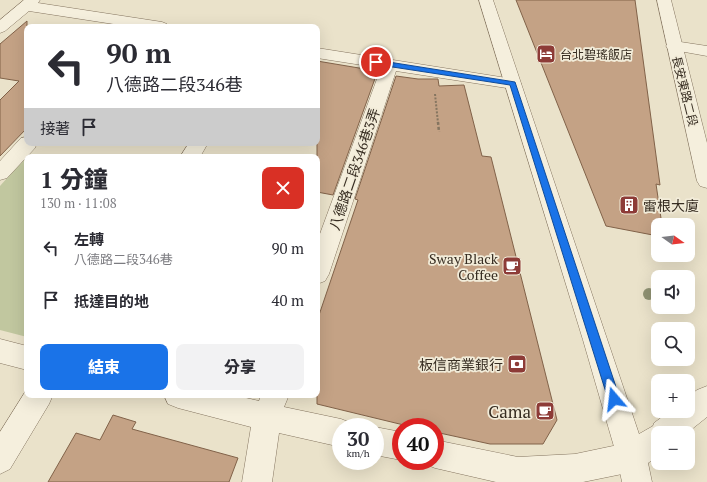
<!DOCTYPE html>
<html lang="zh-TW">
<head>
<meta charset="utf-8">
<style>
  :root { --surface:#fff; --page:#f2f2f3; --text:#2b2b33; --muted:#7c7c81; --accent:#1a73e8 }
  body { margin:0; font-family:"PT Serif","Noto Sans TC",serif; background:var(--page); color:var(--text); height:100vh; display:flex; flex-direction:column; font-size:15px; white-space:nowrap }
  * { box-sizing:border-box; margin:0 }
  p { font-size:13px; color:var(--muted) }
  .icon { flex:none; width:22px; height:22px; fill:none; stroke:currentColor; stroke-width:2; stroke-linecap:round; stroke-linejoin:round }
  .map { position:relative; flex:1; overflow:hidden }
  .side { position:absolute; left:24px; top:154px; width:296px; height:244px; display:flex; flex-direction:column; background:var(--surface); border-radius:8px; box-shadow:0 4px 16px #0002 }
  .side>* { flex:none }
  .hud { position:absolute; left:24px; top:24px; width:296px; height:122px; border-radius:8px; box-shadow:0 4px 16px #0002; background:#fff; color:var(--text); overflow:hidden }
  .needle { width:26px; rotate:104deg }
  .tools { position:absolute; left:651px; top:218px; display:grid; gap:8px }
  .tools a { display:grid; place-items:center; width:44px; height:44px; border-radius:8px; background:var(--surface); box-shadow:0 4px 16px #0002; font-size:20px }
  .speed { position:absolute; left:332px; top:418px; display:flex; gap:8px; font-size:20px; font-weight:700; text-align:center }
  .speed>* { display:grid; place-content:center; width:52px; height:52px; border-radius:50%; background:var(--surface); box-shadow:0 4px 16px #0002; line-height:1 }
  .speed small { font-size:10px; font-weight:400 }
  .speed .limit { border:6px solid #d22; background:#fff; color:#111 }
  .pin { position:absolute; display:grid; place-items:center; width:34px; height:34px; color:#fff; margin:-17px; border:2px solid #fff; border-radius:50%; box-shadow:0 1px 4px #0007 }
  .me { position:absolute; width:44px; margin:-22px; rotate:343deg; stroke-linejoin:round; filter:drop-shadow(0 0 3px #0008) }
  .turn { display:flex; align-items:center; gap:14px; height:84px; padding:0 16px; font-size:18px }
  .turn .icon { width:52px; height:52px; stroke-width:2.5 }
  .turn b { display:block; font-size:28px; line-height:34px }
  .then { display:flex; align-items:center; height:38px; padding:0 16px; background:#0003; gap:8px; font-size:15px }
  .round { display:grid; place-items:center; flex:none; width:42px; height:42px; border-radius:8px; background:var(--page) }
  .overview { display:flex; align-items:center; justify-content:space-between; height:68px; padding:0 16px }
  h1 { font-size:24px; font-weight:800; line-height:30px }
  .cta { display:flex; gap:8px; margin-top:auto; padding:8px 16px }
  .cta a { flex:1; height:46px; border-radius:8px; background:var(--accent); color:#fff; font-size:16px; font-weight:800; line-height:46px; text-align:center }
  .cta a+a { background:var(--page); color:var(--text) }
  ul { padding:0; list-style:none }
  li { display:flex; align-items:center; gap:12px; height:52px; padding:0 16px }
  li div { flex:1 }
  li b { display:block; font-size:15px }
  li em { font-style:normal }
  .map>svg:first-child { display:block }
</style>
</head>
<body>
<div class="map">
<svg width="707" height="482" viewBox="0 0 707 482">
  <rect width="100%" height="100%" fill="#eae2ca"/>
  <path fill="#c1c79f" d="M23 160 27 161V337L0 330V186Z"/>
  <g fill="#c4a285" stroke="#816249">
    <path d="M516 0H635L660 185 656 184 662 225H658V236L606 226Z"/>
    <path d="M27 21V128L0 156V100L19 81 0 78V44Z"/>
    <path d="M317 61 371 70 370 72 377 73 333 195 317 192Z"/>
    <path d="M396 76 418 79H438L439 86 464 85 482 156 491 157 557 420 543 444H490L435 432V427H412L317 404V321L358 200 355 199Z"/>
    <path d="M113 415 136 422 132 429 238 458 229 482H48L76 433 100 440Z"/>
  </g>
  <g fill="none" stroke-linecap="round" stroke-linejoin="round">
    <defs>
      <g id="minor">
        <path d="M24 0H40L38 3 162 22 167 24 170 27H133L29 11 5 31 0 33V20Z"/>
        <path d="M674 41 707 46V56L668 49 666 46 668 43Z"/>
        <path d="M317 48 513 79 519 80 521 84 519 88 513 89 396 71 329 274 325 281 317 284V242L381 68 317 58Z"/>
        <path d="M27 137V143H37L35 148 7 178 0 180V161L21 138Z"/>
        <path d="M189 143H208L200 157H180Z"/>
        <path d="M0 339 27 346V370L0 363Z"/>
        <path d="M27 389V395H53L49 404 10 469 0 474V432Z"/>
        <path d="M164 395H233L259 401 261 395H289L284 407 341 419 351 423 353 427H341V447L279 433 272 482H242L251 427 178 408 168 404Z"/>
        <path d="M374 427H375L401 432V460L375 455Z"/>
        <path d="M435 440 518 457 575 454 632 442 642 447 647 457 642 467 632 472 583 482H496L435 468 425 464 423 461H435Z"/>
      </g>
      <g id="tertiary">
        <path d="M479 0H493L639 434 653 426 654 423 670 411H688V397L697 390 707 386V417L687 433H658V456L648 463 652 482H622L617 457 583 340Z"/>
        <path d="M657 0H671L707 143V188L700 186 697 181Z"/>
      </g>
    </defs>
    <use href="#minor" stroke="#857560" stroke-width="1"/>
    <use href="#tertiary" stroke="#857560" stroke-width="1"/>
    <path stroke="#857560" stroke-width="2" stroke-dasharray="2 1.5" stroke-linecap="butt" d="M435 94 438 123"/>
    <path stroke="#857560" stroke-width="2.5" stroke-dasharray="3 2" stroke-linecap="butt" d="M438 122 439 132"/>
    <use href="#minor" fill="#f5efdd" fill-rule="evenodd"/>
    <use href="#tertiary" fill="#f5efdd" fill-rule="evenodd"/>
  </g>
  <circle fill="#909273" cx="649" cy="294" r="6"/>
  <path fill="#1a73e8" stroke="#114b97" d="M376 60 515 82 620 399 618 403 614 404 610 403 608 399 510 85 373 64 372 62Z"/>
  <defs>
    <symbol id="hotel-square" viewBox="-11 -11 22 22"><rect x="-9" y="-9" width="18" height="18" rx="4" fill="#8d3b37" stroke="#f2ecd9"/><path d="M-6-4.5h1.5V1H6V5H4.5V3h-9V5H-6ZM-4 0a1.8 1.8 0 1 1 3.6 0ZM.5 0V-2.5h3Q6-2.5 6 0Z" fill="#fff"/></symbol>
    <symbol id="building-square" viewBox="-11 -11 22 22"><rect x="-9" y="-9" width="18" height="18" rx="4" fill="#8d3b37" stroke="#f2ecd9"/><path d="M-4-6H4V6H1V3H-1V6H-4ZM-2.5-4.3h1.7v1.8h-1.7ZM.8-4.3h1.7v1.8H.8ZM-2.5-1h1.7V.8h-1.7ZM.8-1h1.7V.8H.8Z" fill="#fff"/></symbol>
    <symbol id="cafe-square" viewBox="-11 -11 22 22"><rect x="-9" y="-9" width="18" height="18" rx="4" fill="#8d3b37" stroke="#f2ecd9"/><path d="M-5.5-4.5H6V0H3Q3 3.5 0 3.5H-2.5Q-5.5 3.5-5.5 0ZM3-3.2v2h1.7v-2ZM-6 4.5H4V6H-6Z" fill="#fff"/></symbol>
    <symbol id="bank-square" viewBox="-11 -11 22 22"><rect x="-9" y="-9" width="18" height="18" rx="4" fill="#8d3b37" stroke="#f2ecd9"/><path d="M-6-4H6V4H-6ZM0-2.3a2.3 2.3 0 1 0 0 4.6a2.3 2.3 0 1 0 0-4.6Z" fill="#fff"/></symbol>
  </defs>
  <g fill-rule="evenodd">
    <use href="#hotel-square" x="535" y="43" width="22" height="22"/>
    <use href="#building-square" x="618" y="194" width="22" height="22"/>
    <use href="#cafe-square" x="501" y="255" width="22" height="22"/>
    <use href="#bank-square" x="506" y="353" width="22" height="22"/>
    <use href="#cafe-square" x="534" y="400" width="22" height="22"/>
  </g>
  <g text-anchor="middle" dominant-baseline="central" stroke-width="3.5" stroke-linejoin="round" paint-order="stroke">
    <g font-size="12" fill="#372d22" stroke="#f2ecd9" text-anchor="start">
      <text x="560" y="54">台北碧瑤飯店</text>
    </g>
    <g font-size="12" fill="#372d22" stroke="#f2ecd9">
      <text transform="translate(685 91) rotate(76)">長安東路二段</text>
    </g>
    <g font-size="14" fill="#372d22" stroke="#f2ecd9">
      <text transform="translate(354 169) rotate(-71)">八德路二段346巷3弄</text>
    </g>
    <g font-size="14" fill="#372d22" stroke="#f2ecd9" text-anchor="end">
      <text x="643" y="205" text-anchor="start">雷根大廈</text>
      <text x="498" y="258">Sway Black<tspan x="498" dy="16">Coffee</tspan></text>
      <text x="503" y="364">板信商業銀行</text>
    </g>
    <g font-size="17" fill="#372d22" stroke="#f2ecd9" text-anchor="end">
      <text x="531" y="411">Cama</text>
    </g>
  </g>
</svg>
<div class="tools">
<a><svg class="needle" viewBox="-14 -14 28 28"><path d="M0-13l5 13h-10z" fill="#e53935"/><path d="M0 13l5-13h-10z" fill="#7c7c81"/></svg></a>
<a><svg class="icon" aria-label="sound" viewBox="0 0 24 24"><path d="M4 9h4l5-4v14l-5-4H4zM17 9q2 3 0 6"/></svg></a>
<a><svg class="icon" aria-label="search" viewBox="0 0 24 24"><circle cx="10" cy="10" r="6"/><path d="M15 15l6 6"/></svg></a>
<a>+</a>
<a>−</a>
</div>
<div class="speed"><div>30<small>km/h</small></div><div class="limit">40</div></div>
<div class="pin" style="left:376px;top:62px;background:#d93025"><svg class="icon" aria-label="arrive" viewBox="0 0 24 24"><path d="M6 21V4h12l-3 4 3 4H6"/></svg></div>
<svg class="me" style="left:614px;top:399px" viewBox="-20 -20 40 40"><path d="M0-17L14 15 0 8-14 15z" fill="#1a73e8" stroke="#fff" stroke-width="4"/></svg>
<div class="hud">
<div class="turn"><svg class="icon" aria-label="left" viewBox="0 0 24 24"><path d="M17 20v-9H6M10 6l-5 5 5 5"/></svg><div><b>90 m</b>八德路二段346巷</div></div>
<div class="then">接著<svg class="icon" aria-label="arrive" viewBox="0 0 24 24"><path d="M6 21V4h12l-3 4 3 4H6"/></svg></div>
</div>
<section class="side">
<div class="overview"><div><h1>1 分鐘</h1><p>130 m · 11:08</p></div><a class="round" style="background:#d93025;color:#fff"><svg class="icon" aria-label="close" viewBox="0 0 24 24"><path d="M6 6l12 12M18 6L6 18"/></svg></a></div>
<ul>
<li><svg class="icon" aria-label="left" viewBox="0 0 24 24"><path d="M17 20v-9H6M10 6l-5 5 5 5"/></svg><div><b>左轉</b><p>八德路二段346巷</p></div><em>90 m</em></li>
<li><svg class="icon" aria-label="arrive" viewBox="0 0 24 24"><path d="M6 21V4h12l-3 4 3 4H6"/></svg><div><b>抵達目的地</b></div><em>40 m</em></li>
</ul>
<div class="cta"><a>結束</a><a>分享</a></div>
</section>
</div>
</body>
</html>
